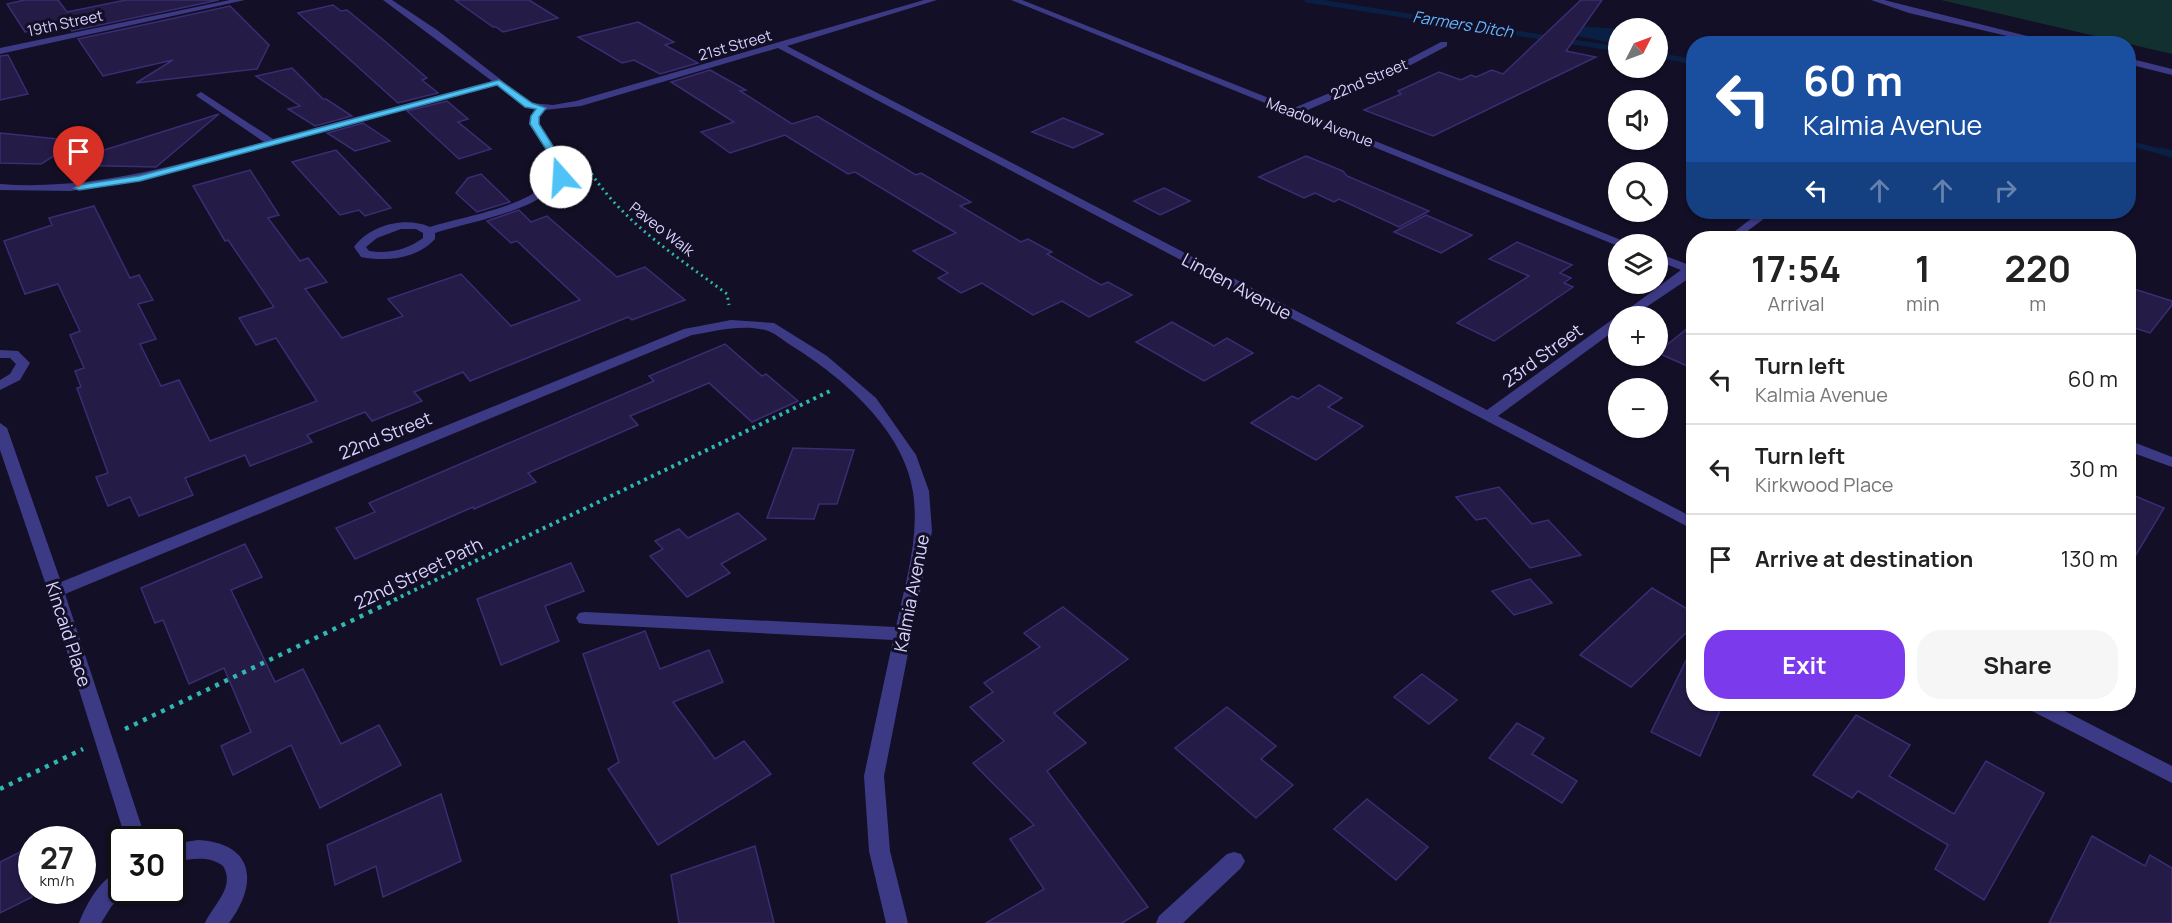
<!DOCTYPE html>
<html lang="en">
<head>
<meta charset="utf-8">
<style>
  :root { --surface:#fff; --page:#f6f6f6; --text:#222; --muted:#767676; --line:#e0e0e0; --accent:#7c3aed }
  body { margin:0; font-family:Manrope,sans-serif; background:var(--page); color:var(--text); height:100vh; display:flex; flex-direction:column; font-size:22px; white-space:nowrap }
  * { box-sizing:border-box; margin:0 }
  p { font-size:20px; color:var(--muted) }
  .icon { flex:none; width:33px; height:33px; fill:none; stroke:currentColor; stroke-width:2; stroke-linecap:round; stroke-linejoin:round }
  .map { position:relative; flex:1; overflow:hidden }
  .details { position:absolute; left:1686px; top:231px; width:450px; height:480px; display:flex; flex-direction:column; background:var(--surface); border-radius:24px; box-shadow:0 2px 4px #0004 }
  .details>* { flex:none }
  .hud { position:absolute; left:1686px; top:36px; width:450px; height:183px; border-radius:24px; box-shadow:0 2px 4px #0004; background:#1a4fa0; color:#fff; overflow:hidden }
  .needle { width:39px; rotate:48deg }
  .fabs { position:absolute; left:1608px; top:18px; display:grid; gap:12px }
  .fabs a { display:grid; place-items:center; width:60px; height:60px; border-radius:50%; background:var(--surface); box-shadow:0 2px 4px #0004; font-size:30px }
  .speed { position:absolute; left:18px; top:826px; display:flex; gap:12px; font-size:30px; font-weight:700; text-align:center }
  .speed>* { display:grid; place-content:center; width:78px; height:78px; border-radius:50%; background:var(--surface); box-shadow:0 2px 4px #0004; line-height:1 }
  .speed small { font-size:15px; font-weight:400 }
  .speed .limit { border:3px solid #111; border-radius:9px; background:#fff; color:#111 }
  .pin { position:absolute; display:grid; place-items:center; width:51px; height:51px; color:#fff; margin:-62px -26px; border-radius:50% 50% 50% 0; rotate:-45deg; box-shadow:0 0 6px #0007 }
  .pin .icon { rotate:45deg }
  .me { position:absolute; width:66px; margin:-33px; rotate:341deg; stroke-linejoin:round; filter:drop-shadow(0 0 4px #0008) }
  .turn { display:flex; align-items:center; gap:21px; height:126px; padding:0 18px; font-size:27px }
  .turn .icon { width:78px; height:78px; stroke-width:2.5 }
  .turn b { display:block; font-size:42px; line-height:51px }
  .lanes { display:flex; align-items:center; height:57px; padding:0 18px; background:#0003; justify-content:center; gap:30px; direction:ltr }
  .lanes .off { opacity:.35 }
  .eta { display:flex; justify-content:space-evenly; align-items:center; height:102px; text-align:center }
  .eta b { font-size:36px; font-weight:700; line-height:42px }
  .button { display:flex; gap:12px; margin-top:auto; padding:12px 18px }
  .button a { flex:1; height:69px; border-radius:24px; background:var(--accent); color:#fff; font-size:24px; font-weight:700; line-height:69px; text-align:center }
  .button a+a { background:var(--page); color:var(--text) }
  ul { padding:0; list-style:none }
  li { display:flex; align-items:center; gap:18px; height:90px; padding:0 18px; border-top:2px solid var(--line) }
  li div { flex:1 }
  li b { display:block; font-size:22px }
  li em { font-style:normal }
  .map>svg:first-child { display:block }
</style>
</head>
<body>
<div class="map">
<svg width="2172" height="923" viewBox="0 0 2172 923">
  <rect width="100%" height="100%" fill="#130f26"/>
  <path fill="#12302f" d="M1941 0H2172V54Z"/>
  <path fill="#0a1f44" d="M1577 26 1618 29V44L1576 36Z"/>
  <g fill="none" stroke-linecap="round" stroke-linejoin="round">
    <g stroke="#0a1f44" stroke-width="5">
      <path d="M1307 0 1618 49"/>
      <path d="M1658 55 1694 62"/>
      <path d="M2128 143 2167 153"/>
    </g>
    <path stroke="#0a1f44" stroke-width="7" d="M2161 151 2172 154"/>
  </g>
  <g fill="#241b47" stroke="#3b2d73" stroke-width="1.5">
    <path d="M25 0H58L67 12 126 0H219L72 31 68 24 25 32 7 4Z"/>
    <path d="M455 0H529L558 18 503 32 496 27H493Z"/>
    <path d="M1581 0H1602L1566 51 1596 57 1433 136 1364 110 1401 94 1398 91 1439 72 1461 80 1471 75 1476 77 1492 70 1503 74Z"/>
    <path d="M333 5 341 11 347 10 387 43 427 78 422 80 438 93 398 103 298 13Z"/>
    <path d="M230 6 269 45 257 69 136 83 173 60 103 76 78 39Z"/>
    <path d="M638 22 674 42 665 45 698 63 660 74 634 60 622 63 578 37Z"/>
    <path d="M8 55 28 94 0 100V56Z"/>
    <path d="M292 68 323 99H326L352 116 315 126 288 109 300 106 256 76Z"/>
    <path d="M710 70 746 90 740 91 792 124 817 116 916 175 921 173 971 202 960 206 1021 242 1028 239 1052 252 1047 254 1101 285 1108 282 1132 295 1089 317 1062 301 1033 315 982 283 961 293 938 278 948 273 913 251 956 233 855 172 848 174 785 135 730 153 701 132 734 122 671 82Z"/>
    <path d="M447 101 468 119 458 122 491 149 459 159 407 111Z"/>
    <path d="M219 114 156 167 67 165 66 162Z"/>
    <path d="M1063 118 1103 134 1073 148 1032 132Z"/>
    <path d="M363 123 390 141 355 151 327 133Z"/>
    <path d="M0 133 78 141 41 164 0 163Z"/>
    <path d="M336 150 391 208 365 216 359 210 340 215 292 162Z"/>
    <path d="M1306 156 1343 171 1347 176 1429 211 1399 227 1339 199 1334 202 1315 193 1304 198 1259 177Z"/>
    <path d="M250 170 279 215 268 218 300 261 308 258 327 282 305 289 342 338 403 316 388 299 461 274 511 326 580 300 517 241 511 243 487 221 519 210 531 222 547 216 617 277 645 267 685 300 632 320 628 317 470 381 463 372 414 392 422 401 372 421 365 412 307 435 312 442 250 466 245 455 185 478 193 495 139 516 130 497 108 506 96 477 108 473 77 388 81 387 75 371 84 368 70 335 80 331 58 284 25 294 4 241 52 225 49 218 94 206 130 278 139 275 153 300 138 304 156 339 140 344 161 386 179 380 210 441 317 401 276 338 256 345 239 318 274 307 228 240 225 241 193 186Z"/>
    <path d="M481 174 510 202 477 212 456 193 468 178Z"/>
    <path d="M1164 188 1190 201 1160 215 1134 201Z"/>
    <path d="M1426 215 1472 235 1441 253 1394 232Z"/>
    <path d="M1517 242 1572 265 1560 273 1571 278 1564 283 1573 287 1494 341 1457 323 1529 276 1489 259Z"/>
    <path d="M2128 287 2172 301V305L2150 333 2128 326Z"/>
    <path d="M1172 322 1214 346 1227 338 1253 353 1204 381 1136 342Z"/>
    <path d="M1694 323V369L1658 353V352Z"/>
    <path d="M725 344 762 376 766 374 798 401 752 422 709 383 630 416 638 425 528 473 536 482 474 509 473 507 355 559 336 528 375 512 369 503 654 381 649 376Z"/>
    <path d="M1319 385 1342 398 1328 407 1363 426 1316 460 1251 423 1292 396 1298 399Z"/>
    <path d="M793 448 854 450 837 504H819L814 519 767 518Z"/>
    <path d="M1499 487 1532 524 1548 520 1581 555 1530 568 1486 518 1476 520 1456 497Z"/>
    <path d="M2128 493 2164 508 2128 568Z"/>
    <path d="M738 513 766 539 721 564 730 573 687 597 650 556 663 549 655 541 679 529 688 538Z"/>
    <path d="M245 544 262 577 231 590 275 682 303 669 341 744 379 725 401 765 320 808 291 745 233 775 221 746 251 732 224 668 189 684 163 620 155 623 141 588Z"/>
    <path d="M571 563 584 591 545 606 559 641 501 665 477 599Z"/>
    <path d="M1530 579 1552 603 1514 615 1492 591Z"/>
    <path d="M1652 588 1694 613V625L1631 687 1580 655Z"/>
    <path d="M1063 607 1128 659 1054 713 1086 743 1047 771 1148 907 1122 923H986L1044 889 1010 839 1034 825 973 763 1004 741 970 707 993 692 984 683 1040 647 1024 633Z"/>
    <path d="M645 631 660 669 709 650 723 682 673 702 715 759 744 741 771 774 658 845 608 769 619 762 583 654Z"/>
    <path d="M1694 644V704H1723L1700 756 1651 732Z"/>
    <path d="M1422 674 1457 700 1429 724 1394 697Z"/>
    <path d="M1227 707 1276 746 1261 759 1293 785 1256 818 1175 748Z"/>
    <path d="M1856 715 1910 745 1889 776 1954 814 1986 761 2044 793 1984 900 1935 869 1948 845 1858 791 1852 798 1813 775Z"/>
    <path d="M1517 723 1544 738 1532 754 1577 781 1562 803 1489 758Z"/>
    <path d="M441 794 461 861 383 897 376 866 335 885 327 845Z"/>
    <path d="M1367 799 1428 847 1396 880 1334 829Z"/>
    <path d="M2092 836 2145 866 2150 855 2172 868V923H2049Z"/>
    <path d="M32 846V897L0 913V862Z"/>
    <path d="M755 846 774 923H679L671 875Z"/>
  </g>
  <g fill="none" stroke-linecap="round" stroke-linejoin="round">
    <path stroke="#2fb8b0" stroke-width="3" stroke-dasharray="2 4" stroke-linecap="butt" d="M580 171 591 173C626 225 678 257 727 294L729 305"/>
    <path stroke="#2fb8b0" stroke-width="4" stroke-dasharray="3 4.5" stroke-linecap="butt" d="M394 600 830 391"/>
    <g stroke="#2fb8b0" stroke-width="4.5" stroke-dasharray="4 6" stroke-linecap="butt">
      <path d="M125 729 397 599"/>
      <path d="M0 789 83 749"/>
    </g>
    <g fill="#3d3a85" fill-rule="evenodd">
      <path d="M230 0H245L0 54V48Z"/>
      <path d="M383 0H392L437 30 531 103 553 105 576 101 924 0H937L787 46 1487 410 1613 319 1618 318V328L1498 416 1694 518V530L778 48 581 106 545 110 540 116 539 124 568 168C553 210 474 220 435 233V239C417 259 386 262 361 257L354 247C370 225 405 216 430 227 465 216 544 205 558 168L529 124 530 116 536 109 525 107 497 85 140 181 70 191 0 190V184C92 191 176 165 264 142L198 97 196 95 201 92 273 139 492 81ZM401 229H416L423 233V238C407 250 389 254 369 251L366 247 377 238Z"/>
      <path d="M1011 0H1022L1294 108 1403 62 1441 42H1447V46L1409 66 1303 112 1631 244 1618 246Z"/>
      <path d="M1871 0H1884L2059 44H2042L1909 13Z"/>
      <path d="M2128 58 2172 69V75L2128 64Z"/>
      <path d="M1760 212H1773L1738 238H1726Z"/>
      <path d="M1658 253 1689 265 1694 264V275L1633 316H1619L1681 270 1658 261Z"/>
      <path d="M731 320 774 323 827 356 876 398 916 455 929 491 932 531 884 776 890 851 908 923H886L869 851 864 776 893 640 585 624 579 623 576 618 579 613 585 612 896 627C905 583 920 538 913 492 904 430 842 377 792 346 784 341 774 332 765 330 741 324 716 331 692 335L65 594 146 840H126L48 591 0 450V423L7 428 61 582 684 329Z"/>
      <path d="M0 350 18 351 30 363 20 380 0 390V380L10 374 16 364 10 358H0Z"/>
      <path d="M2128 440 2172 457V467L2128 451Z"/>
      <path d="M2026 704H2051L2172 766V783L2028 709Z"/>
      <path d="M198 840C254 843 259 883 229 923H205C213 905 236 887 223 866 208 855 190 859 172 863V844Z"/>
      <path d="M1234 852 1241 854 1245 861 1241 868 1183 923H1156L1159 916 1227 854Z"/>
      <path d="M122 870V891H125L111 907 101 923H79C87 903 100 878 122 870Z"/>
    </g>
  </g>
  <path fill="#4fc3f7" stroke="#337fa1" stroke-width="1.5" d="M499 80 532 103 546 108 539 117V124L567 168 564 179 556 177 558 168 530 124 531 116 536 109 525 107 497 85 140 181 79 190 74 188 79 185 139 176Z"/>
  <g text-anchor="middle" dominant-baseline="central" stroke-width="6" stroke-linejoin="round" paint-order="stroke">
    <g font-size="15" fill="#d9d4ff" stroke="#130f26">
      <text transform="translate(65 23) rotate(-12)">19th Street</text>
      <text transform="translate(735 45) rotate(-16)">21st Street</text>
      <text transform="translate(1369 79) rotate(-23)">22nd Street</text>
      <text transform="translate(1320 122) rotate(21)">Meadow Avenue</text>
      <text transform="translate(662 229) rotate(38)">Paveo Walk</text>
    </g>
    <g font-size="16" font-style="italic" fill="#62b6ff" stroke="#130f26">
      <text transform="translate(1463 24) rotate(9)">Farmers Ditch</text>
    </g>
    <g font-size="18" fill="#d9d4ff" stroke="#130f26">
      <text transform="translate(1237 286) rotate(28)">Linden Avenue</text>
      <text transform="translate(1542 355) rotate(-36)">23rd Street</text>
      <text transform="translate(385 435) rotate(-22)">22nd Street</text>
      <text transform="translate(418 573) rotate(-26)">22nd Street Path</text>
      <text transform="translate(911 593) rotate(-79)">Kalmia Avenue</text>
      <text transform="translate(69 634) rotate(72)">Kincaid Place</text>
    </g>
  </g>
</svg>
<div class="fabs">
<a><svg class="needle" viewBox="-14 -14 28 28"><path d="M0-13l5 13h-10z" fill="#e53935"/><path d="M0 13l5-13h-10z" fill="#767676"/></svg></a>
<a><svg class="icon" aria-label="sound" viewBox="0 0 24 24"><path d="M4 9h4l5-4v14l-5-4H4zM17 9q2 3 0 6"/></svg></a>
<a><svg class="icon" aria-label="search" viewBox="0 0 24 24"><circle cx="10" cy="10" r="6"/><path d="M15 15l6 6"/></svg></a>
<a><svg class="icon" aria-label="layers" viewBox="0 0 24 24"><path d="M12 4l9 5-9 5-9-5zM3 14l9 5 9-5"/></svg></a>
<a>+</a>
<a>−</a>
</div>
<div class="speed"><div>27<small>km/h</small></div><div class="limit">30</div></div>
<div class="pin" style="left:79px;top:188px;background:#d93025"><svg class="icon" aria-label="arrive" viewBox="0 0 24 24"><path d="M6 21V4h12l-3 4 3 4H6"/></svg></div>
<svg class="me" style="left:561px;top:177px" viewBox="-20 -20 40 40"><circle r="19" fill="#fff"/><path d="M0-13L10 11 0 6-10 11z" fill="#4fc3f7"/></svg>
<div class="hud">
<div class="turn"><svg class="icon" aria-label="left" viewBox="0 0 24 24"><path d="M17 20v-9H6M10 6l-5 5 5 5"/></svg><div><b>60 m</b>Kalmia Avenue</div></div>
<div class="lanes"><svg class="icon" aria-label="left" viewBox="0 0 24 24"><path d="M17 20v-9H6M10 6l-5 5 5 5"/></svg><svg class="icon off" aria-label="ahead" viewBox="0 0 24 24"><path d="M12 20V5M6 11l6-6 6 6"/></svg><svg class="icon off" aria-label="ahead" viewBox="0 0 24 24"><path d="M12 20V5M6 11l6-6 6 6"/></svg><svg class="icon off" aria-label="right" viewBox="0 0 24 24"><path d="M7 20v-9h11M14 6l5 5-5 5"/></svg></div>
</div>
<section class="details">
<div class="eta">
<div><b>17:54</b><p>Arrival</p></div>
<div><b>1</b><p>min</p></div>
<div><b>220</b><p>m</p></div>
</div>
<ul>
<li><svg class="icon" aria-label="left" viewBox="0 0 24 24"><path d="M17 20v-9H6M10 6l-5 5 5 5"/></svg><div><b>Turn left</b><p>Kalmia Avenue</p></div><em>60 m</em></li>
<li><svg class="icon" aria-label="left" viewBox="0 0 24 24"><path d="M17 20v-9H6M10 6l-5 5 5 5"/></svg><div><b>Turn left</b><p>Kirkwood Place</p></div><em>30 m</em></li>
<li><svg class="icon" aria-label="arrive" viewBox="0 0 24 24"><path d="M6 21V4h12l-3 4 3 4H6"/></svg><div><b>Arrive at destination</b></div><em>130 m</em></li>
</ul>
<div class="button"><a>Exit</a><a>Share</a></div>
</section>
</div>
</body>
</html>
